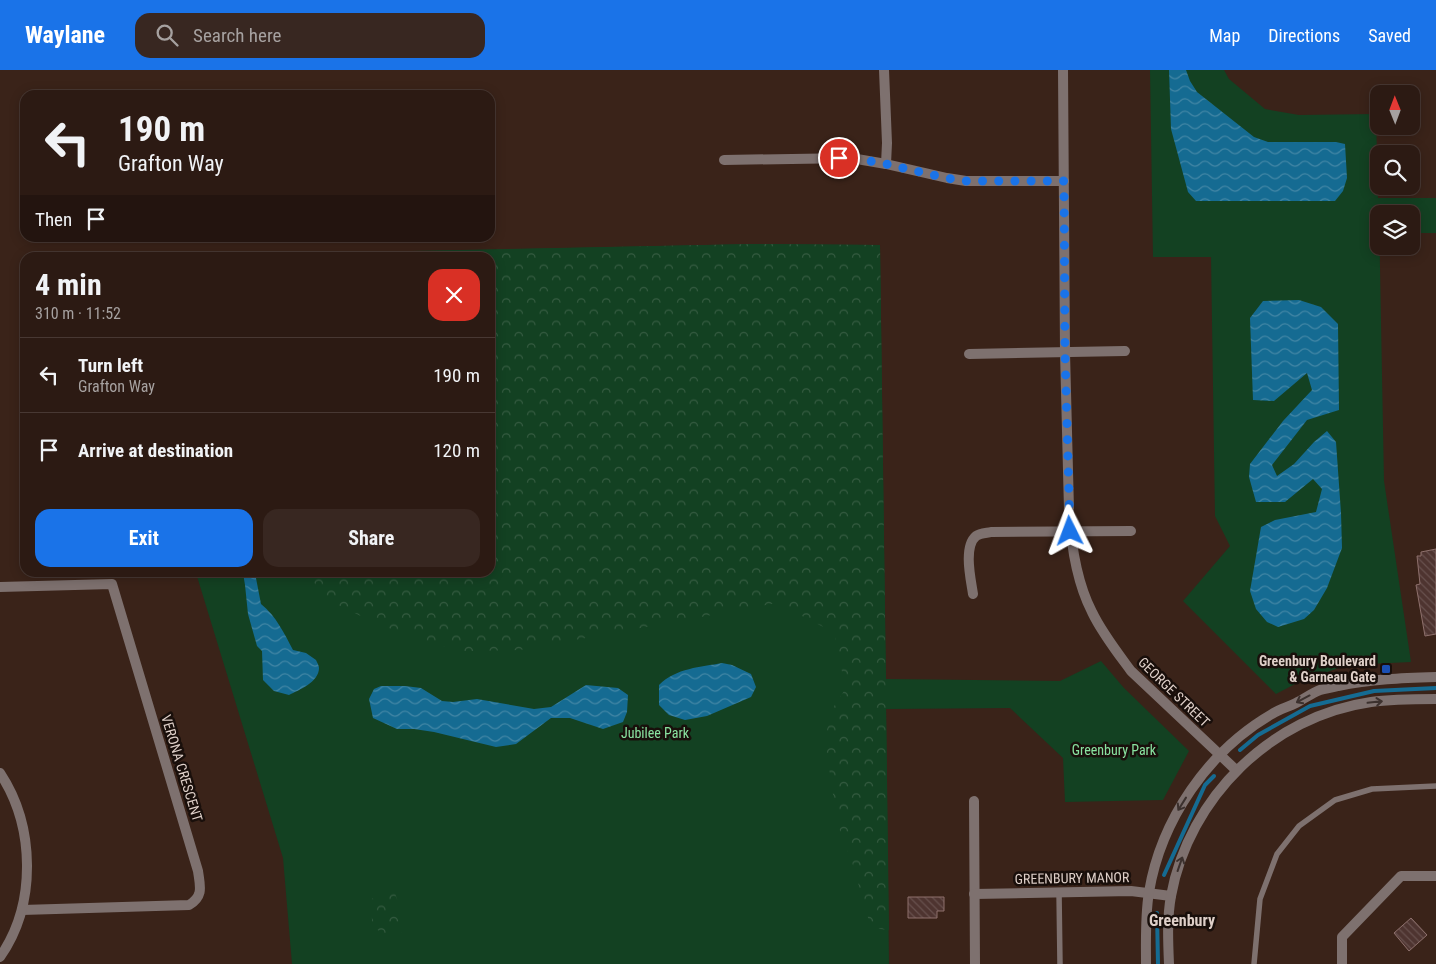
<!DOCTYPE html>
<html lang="en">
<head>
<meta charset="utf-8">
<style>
  :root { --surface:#2c1a13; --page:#382721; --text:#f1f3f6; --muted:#a6a1a0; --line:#483833; --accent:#1a73e8 }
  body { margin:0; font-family:"Roboto Condensed",sans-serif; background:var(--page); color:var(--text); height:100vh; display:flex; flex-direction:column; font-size:19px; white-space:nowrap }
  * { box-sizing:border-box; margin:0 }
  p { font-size:16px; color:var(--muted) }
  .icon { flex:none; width:28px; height:28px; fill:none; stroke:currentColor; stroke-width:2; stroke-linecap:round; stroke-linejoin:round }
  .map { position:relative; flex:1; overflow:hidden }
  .sheet { position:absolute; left:20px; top:182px; width:475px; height:325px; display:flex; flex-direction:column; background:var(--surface); border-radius:15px; box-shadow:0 2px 12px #0003,0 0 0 1px var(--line) }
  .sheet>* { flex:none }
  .guide { position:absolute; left:20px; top:20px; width:475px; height:152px; border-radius:15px; box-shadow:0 2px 12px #0003,0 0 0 1px var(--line); background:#2c1a13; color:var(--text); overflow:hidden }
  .needle { width:32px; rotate:359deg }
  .buttons { position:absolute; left:1370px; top:15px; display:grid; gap:10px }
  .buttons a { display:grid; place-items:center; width:50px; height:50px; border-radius:10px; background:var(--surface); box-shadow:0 2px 12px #0003,0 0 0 1px var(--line); font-size:25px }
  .pin { position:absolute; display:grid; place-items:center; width:42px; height:42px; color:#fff; margin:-21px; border:2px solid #fff; border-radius:50%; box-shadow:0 1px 5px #0007 }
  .me { position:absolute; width:55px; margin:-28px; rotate:357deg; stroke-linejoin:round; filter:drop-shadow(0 0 4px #0008) }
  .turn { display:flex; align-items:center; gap:18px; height:105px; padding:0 15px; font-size:22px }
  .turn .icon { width:65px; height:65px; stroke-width:2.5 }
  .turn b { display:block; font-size:35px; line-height:42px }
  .then { display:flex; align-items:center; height:48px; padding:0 15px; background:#0003; gap:10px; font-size:19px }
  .round { display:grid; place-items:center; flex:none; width:52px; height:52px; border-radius:15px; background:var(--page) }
  .summary { display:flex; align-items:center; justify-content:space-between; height:85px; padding:0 15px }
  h1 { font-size:30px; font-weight:700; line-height:38px }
  .action { display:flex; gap:10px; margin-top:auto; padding:10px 15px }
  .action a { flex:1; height:58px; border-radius:15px; background:var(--accent); color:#fff; font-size:20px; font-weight:700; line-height:58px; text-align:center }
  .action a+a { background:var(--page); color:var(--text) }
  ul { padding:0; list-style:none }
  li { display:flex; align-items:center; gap:15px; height:75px; padding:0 15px; border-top:1px solid var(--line) }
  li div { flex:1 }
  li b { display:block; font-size:19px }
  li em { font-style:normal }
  header { display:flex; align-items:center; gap:30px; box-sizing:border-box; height:70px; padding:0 25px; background:var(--accent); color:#fff }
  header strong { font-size:24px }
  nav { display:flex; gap:28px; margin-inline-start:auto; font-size:18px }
  .search { width:350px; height:45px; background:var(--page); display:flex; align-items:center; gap:12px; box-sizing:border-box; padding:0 18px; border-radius:15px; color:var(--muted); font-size:19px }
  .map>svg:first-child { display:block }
</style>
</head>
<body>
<header>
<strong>Waylane</strong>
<div class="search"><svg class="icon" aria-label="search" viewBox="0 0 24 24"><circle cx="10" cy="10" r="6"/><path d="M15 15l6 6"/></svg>Search here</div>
<nav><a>Map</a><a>Directions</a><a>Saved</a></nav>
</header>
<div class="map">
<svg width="1436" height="894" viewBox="0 0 1436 894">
  <defs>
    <pattern id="forest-crowns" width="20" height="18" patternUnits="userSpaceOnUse" patternTransform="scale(1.25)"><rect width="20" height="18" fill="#134122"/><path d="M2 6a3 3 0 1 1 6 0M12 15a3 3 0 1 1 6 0" fill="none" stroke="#355b41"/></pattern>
    <pattern id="water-waves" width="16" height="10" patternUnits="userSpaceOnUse" patternTransform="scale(1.25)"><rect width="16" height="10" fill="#156b92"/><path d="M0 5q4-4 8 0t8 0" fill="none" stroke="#4286a5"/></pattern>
    <pattern id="building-back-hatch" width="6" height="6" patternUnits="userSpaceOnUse" patternTransform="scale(1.25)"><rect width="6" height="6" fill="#4e3430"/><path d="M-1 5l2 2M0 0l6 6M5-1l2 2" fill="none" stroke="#67504d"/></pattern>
  </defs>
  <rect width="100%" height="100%" fill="#3a2319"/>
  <g fill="#134122">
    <path d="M1150 0H1224L1229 9 1265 39 1299 45 1376 44 1378 128H1436V163H1411V144H1379L1384 411 1411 592 1347 595 1299 612 1276 624 1183 531 1230 476 1215 446 1211 187H1153Z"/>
    <path d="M753 174 880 175 886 609 1060 611 1101 591 1124 618 1189 681 1163 730 1065 732 1063 688 1010 638 886 639 889 894H292L283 788 196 503 490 502V188H109Z"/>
  </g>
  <g fill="url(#forest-crowns)">
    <path d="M753 174 880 175 889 860 871 858 852 792 842 767 837 751 826 678 827 660 831 641 844 621V612L835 566 829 560 777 533 520 580 466 581 438 575 377 554 322 527 309 503 490 502V188L360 187 362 182Z"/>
    <path d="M394 820 398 832 399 850 402 861 401 866 397 868C368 858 373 859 371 830L378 823Z"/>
  </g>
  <g fill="url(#water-waves)">
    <path d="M1169 0H1186L1190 11 1197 22 1254 67 1268 72H1336L1345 74 1347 108 1343 121 1335 131H1196L1188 122 1171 59Z"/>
    <path d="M1299 230 1321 237 1338 254 1339 340 1307 350 1272 395 1277 406 1294 394 1314 372 1327 361 1336 372 1341 443 1342 478 1327 518 1314 540 1304 549 1278 557 1267 552 1256 539 1250 521 1261 457 1275 450 1316 442 1322 419 1313 409 1285 432H1256L1249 407 1250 394 1283 351 1312 320 1307 303 1274 331 1253 330 1250 248 1263 231Z"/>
    <path d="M243 503H255L261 534C276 546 284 563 293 580L306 583 316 590C317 593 319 595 319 598 319 612 299 620 289 625L274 621 263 610 262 581 257 576 248 544 245 515Z"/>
    <path d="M722 593 732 595 751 604 756 617 751 627 707 646 685 650 669 645 659 635V615C676 598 701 597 722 593Z"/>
    <path d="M586 615 618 618 628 625 627 642 623 652 603 659 570 648H551L516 674 496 677 434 662 414 659H397L373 648 369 629 374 619 381 616H405L421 618 442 631 453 632 477 629 534 639 551 637Z"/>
  </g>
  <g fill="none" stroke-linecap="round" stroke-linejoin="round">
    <g stroke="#156b92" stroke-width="4">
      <path d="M1240 680 1258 665 1310 636 1374 621 1436 618"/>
      <path d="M1164 805 1205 715 1214 706"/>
      <path d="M1157 843 1158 894"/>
    </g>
  </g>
  <g fill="url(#building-back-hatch)" stroke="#8e706c">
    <path d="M1436 479V564L1425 566 1416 515 1420 514 1417 486H1421V482Z"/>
    <path d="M908 827H944V841H937V848H908Z"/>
    <path d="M1411 848 1427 865 1409 881 1394 863Z"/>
  </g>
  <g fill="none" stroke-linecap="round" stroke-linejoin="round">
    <g stroke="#7e716f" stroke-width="5.5">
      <path d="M1059 822 1060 894"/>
      <path d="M1254 894 1260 829 1277 784 1299 756 1335 730 1372 719 1436 716"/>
    </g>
    <g stroke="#7e716f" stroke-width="10">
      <path d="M884 0 887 73 886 94"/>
      <path d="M1063 0 1065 282 1069 440C1071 475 1076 511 1092 542 1102 563 1117 582 1131 601L1236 700"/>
      <path d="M724 90 851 88 886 94 947 108 966 111H1064"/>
      <path d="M969 284 1125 281"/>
      <path d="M0 517 112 514 198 801C200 816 204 826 189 835L22 840"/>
      <path d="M973 524C971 510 963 477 976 466 980 463 987 463 991 462L1131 461"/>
      <path d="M974 731 975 894"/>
      <path d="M974 824 1131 821 1171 826"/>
      <path d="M1342 894V867L1401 806H1436"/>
    </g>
    <g stroke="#7e716f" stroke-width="10">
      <path d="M0 703C35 756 37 834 0 887"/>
      <path d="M1146 894C1146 870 1145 846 1149 822 1161 750 1208 681 1272 644 1280 639 1288 637 1296 633 1304 629 1312 623 1320 620 1325 618 1332 618 1338 616 1371 609 1403 608 1436 607"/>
      <path d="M1169 894C1168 871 1167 848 1171 826 1189 727 1272 646 1371 632 1392 629 1415 629 1436 629"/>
    </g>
  </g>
  <defs><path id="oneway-shaft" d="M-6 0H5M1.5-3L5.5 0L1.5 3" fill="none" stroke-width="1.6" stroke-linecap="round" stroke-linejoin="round" transform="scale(1.25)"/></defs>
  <g stroke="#3c312e">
    <use href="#oneway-shaft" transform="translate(1303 629) rotate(152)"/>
    <use href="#oneway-shaft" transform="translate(1375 632) rotate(-6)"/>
    <use href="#oneway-shaft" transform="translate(1182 734) rotate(122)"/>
    <use href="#oneway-shaft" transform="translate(1180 794) rotate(-71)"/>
  </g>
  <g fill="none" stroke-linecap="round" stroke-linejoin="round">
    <path stroke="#1a73e8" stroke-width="9" stroke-dasharray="0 16.2" d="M839 88 864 90 886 94 946 108 966 111H1064L1065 282 1070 461"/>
  </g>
  <rect fill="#1a4fb4" stroke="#190f0b" stroke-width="2" x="1381" y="594" width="10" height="10" rx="2.5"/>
  <g text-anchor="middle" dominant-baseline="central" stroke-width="5" stroke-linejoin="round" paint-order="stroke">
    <g font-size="14" font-weight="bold" fill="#dfd0c9" stroke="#190f0b" text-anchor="end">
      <text x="1376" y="591">Greenbury Boulevard<tspan x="1376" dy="16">&amp; Garneau Gate</tspan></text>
    </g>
    <g font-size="14" fill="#dfd0c9" stroke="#190f0b">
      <text transform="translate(1174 622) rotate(44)">GEORGE STREET</text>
      <text transform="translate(182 698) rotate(73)">VERONA CRESCENT</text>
      <text transform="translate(1072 808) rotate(-1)">GREENBURY MANOR</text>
    </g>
    <g font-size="14" fill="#89e3a0" stroke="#190f0b">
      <text x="655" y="663">Jubilee Park</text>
      <text x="1114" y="680">Greenbury Park</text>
    </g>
    <g font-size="16" font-weight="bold" fill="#dfd0c9" stroke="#190f0b">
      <text x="1182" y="850">Greenbury</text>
    </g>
  </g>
</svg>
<div class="buttons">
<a><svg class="needle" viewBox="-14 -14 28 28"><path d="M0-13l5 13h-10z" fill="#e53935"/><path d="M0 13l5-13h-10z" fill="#a6a1a0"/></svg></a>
<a><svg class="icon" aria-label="search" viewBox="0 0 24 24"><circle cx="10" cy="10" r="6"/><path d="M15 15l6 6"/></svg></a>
<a><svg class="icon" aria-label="layers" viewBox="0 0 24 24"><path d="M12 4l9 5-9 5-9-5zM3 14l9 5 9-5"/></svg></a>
</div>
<div class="pin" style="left:839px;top:88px;background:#d93025"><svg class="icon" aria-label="arrive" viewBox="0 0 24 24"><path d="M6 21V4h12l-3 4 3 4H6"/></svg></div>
<svg class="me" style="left:1070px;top:461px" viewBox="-20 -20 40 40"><path d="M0-17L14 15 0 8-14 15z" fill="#1a73e8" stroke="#fff" stroke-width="4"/></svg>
<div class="guide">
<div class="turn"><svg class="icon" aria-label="left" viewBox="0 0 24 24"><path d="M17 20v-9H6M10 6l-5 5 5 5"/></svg><div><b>190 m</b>Grafton Way</div></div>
<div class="then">Then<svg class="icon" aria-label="arrive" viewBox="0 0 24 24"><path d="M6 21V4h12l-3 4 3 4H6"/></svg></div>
</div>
<section class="sheet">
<div class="summary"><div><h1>4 min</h1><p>310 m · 11:52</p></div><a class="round" style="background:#d93025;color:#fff"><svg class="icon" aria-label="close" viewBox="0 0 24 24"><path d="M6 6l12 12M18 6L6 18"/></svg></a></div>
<ul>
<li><svg class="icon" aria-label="left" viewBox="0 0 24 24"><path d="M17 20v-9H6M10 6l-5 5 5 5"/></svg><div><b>Turn left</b><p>Grafton Way</p></div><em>190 m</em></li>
<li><svg class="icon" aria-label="arrive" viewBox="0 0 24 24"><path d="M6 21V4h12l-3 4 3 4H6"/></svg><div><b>Arrive at destination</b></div><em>120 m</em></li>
</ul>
<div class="action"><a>Exit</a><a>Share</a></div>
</section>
</div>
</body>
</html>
